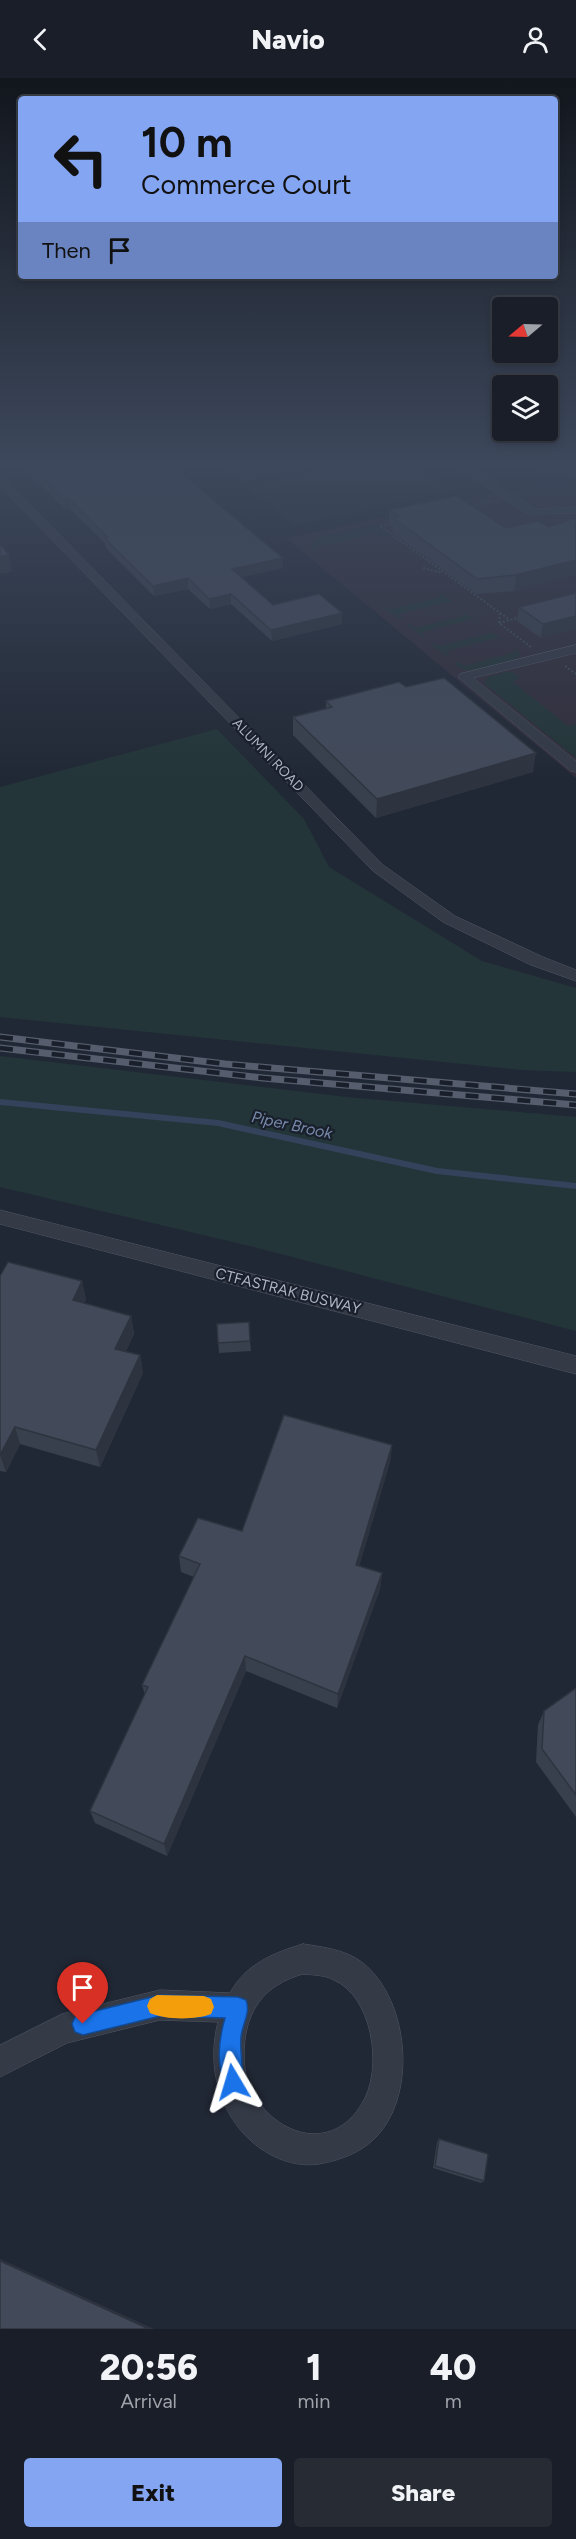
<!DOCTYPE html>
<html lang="en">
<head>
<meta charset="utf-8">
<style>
  :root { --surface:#191e28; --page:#262b34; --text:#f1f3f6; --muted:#9fa2a8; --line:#373c45; --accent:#84a5f2 }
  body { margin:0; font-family:Figtree,sans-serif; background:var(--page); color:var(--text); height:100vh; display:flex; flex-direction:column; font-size:22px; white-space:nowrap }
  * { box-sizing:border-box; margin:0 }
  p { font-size:20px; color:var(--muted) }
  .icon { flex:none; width:33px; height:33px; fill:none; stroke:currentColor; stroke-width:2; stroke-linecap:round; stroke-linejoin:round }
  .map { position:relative; height:2251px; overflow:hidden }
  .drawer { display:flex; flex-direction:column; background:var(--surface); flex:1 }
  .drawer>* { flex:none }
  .hud { position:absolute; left:18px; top:18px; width:540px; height:183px; border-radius:6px; box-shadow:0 3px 9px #0003,0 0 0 2px var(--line); background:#84a5f2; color:#111; overflow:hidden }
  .needle { width:39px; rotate:251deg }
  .fabs { position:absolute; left:492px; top:219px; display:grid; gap:12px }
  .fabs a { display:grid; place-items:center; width:66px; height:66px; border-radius:6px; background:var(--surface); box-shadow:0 3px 9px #0003,0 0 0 2px var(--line); font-size:30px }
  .pin { position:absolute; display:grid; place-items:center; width:51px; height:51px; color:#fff; margin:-62px -26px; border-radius:50% 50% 50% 0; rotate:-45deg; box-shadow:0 0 6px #0007 }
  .pin .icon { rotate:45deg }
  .me { position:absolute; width:66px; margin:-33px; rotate:353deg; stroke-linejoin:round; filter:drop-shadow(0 0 4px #0008) }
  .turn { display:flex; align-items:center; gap:21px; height:126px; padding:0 24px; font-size:27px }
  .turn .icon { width:78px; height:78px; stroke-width:2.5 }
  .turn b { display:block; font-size:42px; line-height:51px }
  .then { display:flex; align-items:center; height:57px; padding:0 24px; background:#0003; gap:12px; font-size:22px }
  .eta { display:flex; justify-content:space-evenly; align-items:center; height:102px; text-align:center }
  .eta b { font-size:36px; font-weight:800; line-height:42px }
  .primary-button { display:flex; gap:12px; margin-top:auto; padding:12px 24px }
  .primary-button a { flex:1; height:69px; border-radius:6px; background:var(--accent); color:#111; font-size:24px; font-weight:800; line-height:69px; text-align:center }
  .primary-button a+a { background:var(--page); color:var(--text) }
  header { display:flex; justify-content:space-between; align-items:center; height:78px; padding:0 24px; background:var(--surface); font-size:27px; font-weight:800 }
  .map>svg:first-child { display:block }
</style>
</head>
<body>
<header><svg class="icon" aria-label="back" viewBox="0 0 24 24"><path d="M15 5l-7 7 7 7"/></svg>Navio<svg class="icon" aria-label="person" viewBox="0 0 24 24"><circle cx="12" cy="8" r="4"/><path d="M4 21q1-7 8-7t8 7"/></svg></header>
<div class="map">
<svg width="576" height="2251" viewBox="0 0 576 2251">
  <rect width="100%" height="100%" fill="#212835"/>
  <path fill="#312e3b" d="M576 408V700L286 460 502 414 541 409Z"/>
  <g fill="#233538">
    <path d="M220 387H329L241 404Z"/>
    <path d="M347 387H412L452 413 294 447 245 408Z"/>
    <path d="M403 441 379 448 390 457 380 459 375 456 314 469 317 473 312 471 313 464 322 458Z"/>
    <path d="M440 515 457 527 449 524 399 536 402 540 400 541 383 529 391 531 441 519 438 516Z"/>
    <path d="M464 533 480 545 473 541 422 554 425 558 423 559 407 547 410 546 415 550 466 537 462 533Z"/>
    <path d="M486 551 505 563 497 560 446 573 450 577 447 578 430 566 434 565 439 568 491 555Z"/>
    <path d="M513 569 521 576C516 584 478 593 467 592 462 591 458 589 454 586L458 584 464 588 516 574Z"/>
    <path d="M507 594H513L520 600 513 604 568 648 576 646V680L484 605 488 599Z"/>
    <path d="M217 651 304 741 329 789 482 883 576 910V994L523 992 0 939V709Z"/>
    <path d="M0 978 346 1019 576 1039V1253L254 1169 0 1109Z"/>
  </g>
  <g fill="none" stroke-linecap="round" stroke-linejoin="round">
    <path stroke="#35425c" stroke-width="6" d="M0 1024 218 1045 437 1093 576 1108"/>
    <defs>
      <g id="minor">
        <path d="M454 387H466L535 431 576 429V435L529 436Z"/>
        <path d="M519 387H540L576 394V400Z"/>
        <path d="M0 399 4 400 383 787 455 838 543 879 576 892V903L531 887 443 844 373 793 0 408Z"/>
        <path d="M576 567V575L473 600 576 683V694L571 693 458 599 460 596Z"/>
        <path d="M0 1132 576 1278V1296L0 1146Z"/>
        <path d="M303 1866C323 1869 347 1872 363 1885 410 1923 418 2020 373 2062 359 2075 342 2081 324 2085 294 2092 263 2077 243 2055 216 2024 208 1983 218 1944L160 1942 67 1965 0 1999V1967L62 1936 160 1912 230 1915C246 1886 273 1875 303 1866ZM303 1896C313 1897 325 1897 334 1902 372 1919 382 1986 365 2020 337 2076 277 2061 251 2012 245 2001 244 1985 244 1972 246 1932 264 1907 303 1896Z"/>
      </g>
    </defs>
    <use href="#minor" stroke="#515764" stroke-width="1"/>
    <g stroke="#405054" stroke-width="2" stroke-dasharray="2 2" stroke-linecap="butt">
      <path d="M468 429 493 423"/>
      <path d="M380 448 393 445"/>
      <path d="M380 448 510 542"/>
      <path d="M423 490 442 495"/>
      <path d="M500 535 499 545 531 569"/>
      <path d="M499 545 521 539"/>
      <path d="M565 588 576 596"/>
    </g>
    <use href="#minor" fill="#343a46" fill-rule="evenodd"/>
    <defs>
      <g id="rail">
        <path d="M0 959 225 986 576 1016"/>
        <path d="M0 970 263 1000 576 1027"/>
      </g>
    </defs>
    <use href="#rail" stroke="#565d6d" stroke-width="7"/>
    <use href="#rail" stroke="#191f2b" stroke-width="4.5" stroke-dasharray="13" stroke-linecap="butt"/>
  </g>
  <g fill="#39404d">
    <path d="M24 387H171L283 490 241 499 273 527 342 535V546L272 563 231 526 210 531 188 511 154 518 106 470 105 465 69 430 65 431 24 391Z"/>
    <path d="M389 432 506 450 549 449 576 440V496L514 513 476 516 392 454 393 450 389 447Z"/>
    <path d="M576 515V551L541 560 517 543 519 529Z"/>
    <path d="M406 609 533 694 376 740 293 657V639L326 630V623Z"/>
    <path d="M0 1198 82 1203 86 1222 84 1225 131 1238 134 1256 126 1273 140 1277 143 1295 100 1389 20 1366 6 1394 0 1393Z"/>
    <path d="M217 1246 250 1263 251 1273 219 1275Z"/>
    <path d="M392 1367 390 1384 359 1488 382 1495 380 1511 337 1630 246 1593 167 1778 95 1745 90 1733 145 1617 142 1607 194 1499 181 1494 179 1478 242 1453Z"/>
    <path d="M576 1610V1739L536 1684 538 1647 544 1633Z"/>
    <path d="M439 2061 484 2103 481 2105 433 2090 437 2064Z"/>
  </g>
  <g fill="#2e343f">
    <path d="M68 420 69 430 65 431 64 421Z"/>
    <path d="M9 477 12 494 0 496V478Z"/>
    <path d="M283 480V490L232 501V491Z"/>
    <path d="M576 482V496L514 513 516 497Z"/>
    <path d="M188 500V511L154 518 153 508Z"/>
    <path d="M231 516V526L210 531 209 521Z"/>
    <path d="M342 535V546L272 563 271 552Z"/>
    <path d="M576 538V551L541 560 543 546Z"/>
    <path d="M536 675 533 694 376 740 377 721Z"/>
    <path d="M82 1203 86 1222 76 1241 73 1222Z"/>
    <path d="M131 1238 134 1256 118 1289 115 1271Z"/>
    <path d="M140 1277 143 1295 100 1389 96 1372Z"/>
    <path d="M15 1349 20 1366 6 1394 0 1377Z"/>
    <path d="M392 1367 390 1384 355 1503 356 1487Z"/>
    <path d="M382 1495 380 1511 337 1630 338 1616Z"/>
    <path d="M245 1578 246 1593 167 1778 164 1766Z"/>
    <path d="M0 2181 154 2251H149L0 2183Z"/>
  </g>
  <g fill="#424a5a" stroke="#2e343f" stroke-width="1.5">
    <path d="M29 387H171L283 480 232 491 273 527 319 516 342 535 271 552 231 516 209 521 188 500 153 508 104 460 108 459 68 420 64 421Z"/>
    <path d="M457 418 506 450 538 443 549 449 576 440V482L516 497 477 501 393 440 399 438 389 432Z"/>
    <path d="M0 466 9 477 0 478Z"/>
    <path d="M576 515V538L543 546 519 529Z"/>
    <path d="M444 600 536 675 377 721 293 639 332 629 326 623 399 604 406 609Z"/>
    <path d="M8 1184 82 1203 73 1222 131 1238 115 1271 140 1277 96 1372 15 1349 0 1377V1198Z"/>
    <path d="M249 1244 250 1263 218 1265 217 1246Z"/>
    <path d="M284 1337 392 1367 356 1487 382 1495 338 1616 245 1578 164 1766 90 1733 148 1609 142 1607 200 1486 179 1478 198 1440 242 1453Z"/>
    <path d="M576 1610V1717L542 1671 544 1633Z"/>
    <path d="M439 2061 488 2076 484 2103 435 2088Z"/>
    <path d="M0 2183 149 2251H0Z"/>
  </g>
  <linearGradient id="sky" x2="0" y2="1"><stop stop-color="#12161d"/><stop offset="0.55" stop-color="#3d485c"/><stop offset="1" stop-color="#3d485c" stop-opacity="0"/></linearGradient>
  <rect width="576" height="702" fill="url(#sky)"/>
  <path fill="#1a73e8" stroke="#114b97" stroke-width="1.5" d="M160 1917 238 1919 246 1922C251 1935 242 1946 241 1959 239 1975 246 1999 241 2011L233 2014 226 2011C216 1988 218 1964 225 1940L160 1938 83 1957 75 1954 72 1946 75 1939 83 1936Z"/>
  <path fill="#f59e0b" d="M157 1917 204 1918 211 1921 214 1929 211 1936C196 1942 165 1942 150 1935L147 1928 150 1921Z"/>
  <g text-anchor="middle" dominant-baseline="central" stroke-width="4.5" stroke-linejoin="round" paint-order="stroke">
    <g font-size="14" fill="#aeb4c3" stroke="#191f2b">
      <text transform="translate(268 677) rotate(46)">ALUMNI ROAD</text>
    </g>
    <g font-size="15" fill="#aeb4c3" stroke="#191f2b">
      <text transform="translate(288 1213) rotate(14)">CTFASTRAK BUSWAY</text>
    </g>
    <g font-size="16" font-style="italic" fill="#7789aa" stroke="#191f2b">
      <text transform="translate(292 1047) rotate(12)">Piper Brook</text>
    </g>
  </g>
</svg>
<div class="fabs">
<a><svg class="needle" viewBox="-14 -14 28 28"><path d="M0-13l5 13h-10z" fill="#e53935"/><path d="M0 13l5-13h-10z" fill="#9fa2a8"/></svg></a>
<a><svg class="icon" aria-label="layers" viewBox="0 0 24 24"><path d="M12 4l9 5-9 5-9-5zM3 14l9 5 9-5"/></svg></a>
</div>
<div class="pin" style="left:83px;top:1946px;background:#d93025"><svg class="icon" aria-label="arrive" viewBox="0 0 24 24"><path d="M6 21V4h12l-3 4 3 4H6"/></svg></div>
<svg class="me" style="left:233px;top:2004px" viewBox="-20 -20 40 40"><path d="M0-17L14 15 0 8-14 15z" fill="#1a73e8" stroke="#fff" stroke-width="4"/></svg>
<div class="hud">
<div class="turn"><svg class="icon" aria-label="left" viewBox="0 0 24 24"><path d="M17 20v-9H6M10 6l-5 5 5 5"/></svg><div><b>10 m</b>Commerce Court</div></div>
<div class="then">Then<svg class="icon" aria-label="arrive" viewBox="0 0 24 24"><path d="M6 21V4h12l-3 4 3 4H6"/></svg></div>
</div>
</div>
<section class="drawer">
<div class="eta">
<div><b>20:56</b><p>Arrival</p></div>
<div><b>1</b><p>min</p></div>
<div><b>40</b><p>m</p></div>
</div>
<div class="primary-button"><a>Exit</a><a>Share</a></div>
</section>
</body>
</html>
